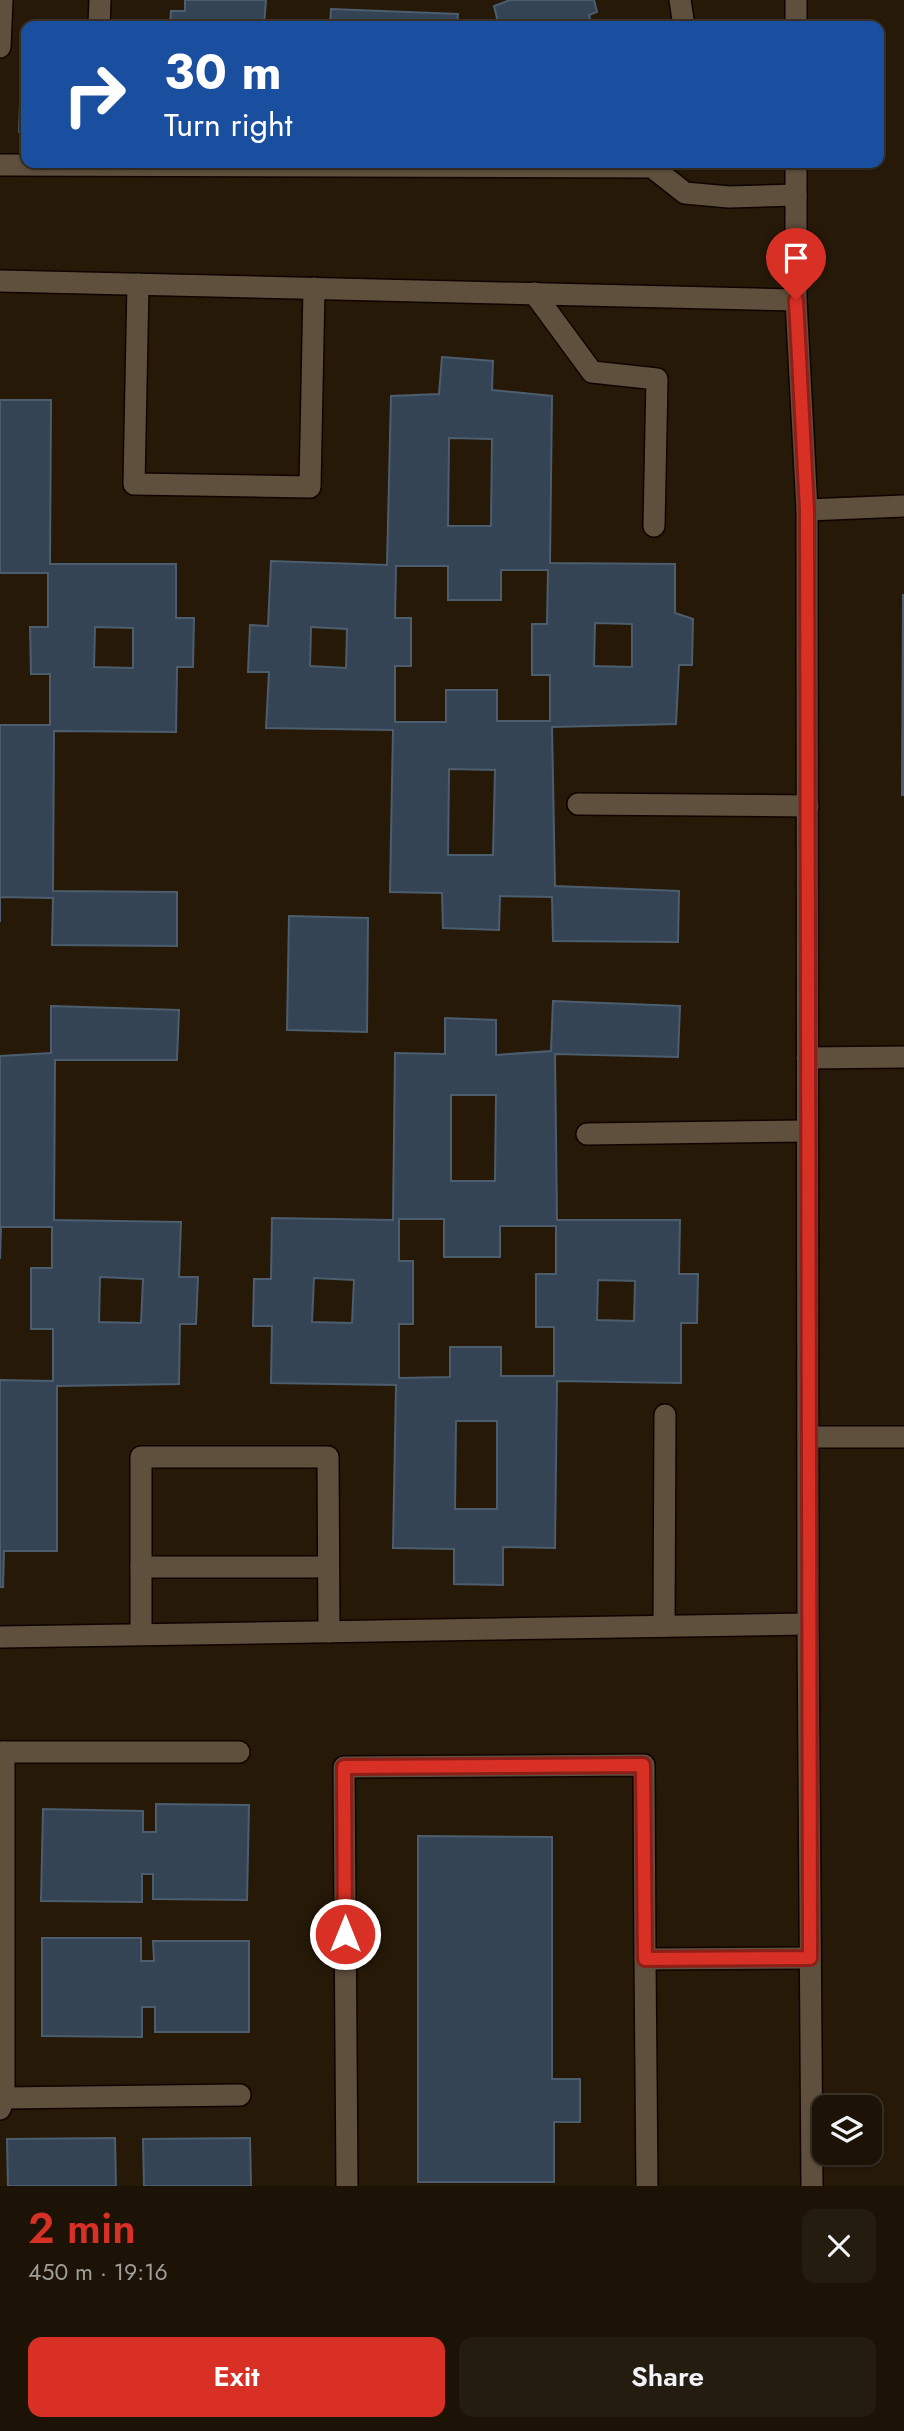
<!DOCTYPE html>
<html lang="en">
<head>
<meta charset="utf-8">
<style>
  :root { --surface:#1c1306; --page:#251c10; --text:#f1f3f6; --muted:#a09e9b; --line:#3a3228; --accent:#d93025 }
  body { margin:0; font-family:Jost,sans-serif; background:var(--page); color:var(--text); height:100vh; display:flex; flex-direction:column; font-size:26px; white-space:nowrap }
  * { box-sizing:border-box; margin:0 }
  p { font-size:23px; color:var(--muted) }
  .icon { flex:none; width:38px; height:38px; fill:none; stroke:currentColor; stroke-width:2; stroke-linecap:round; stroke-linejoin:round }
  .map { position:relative; height:2186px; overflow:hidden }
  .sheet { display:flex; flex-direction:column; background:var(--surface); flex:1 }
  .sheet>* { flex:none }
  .top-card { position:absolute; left:21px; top:21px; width:863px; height:147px; border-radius:14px; box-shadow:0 2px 5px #0004,0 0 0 2px var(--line); background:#1a4fa0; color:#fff; overflow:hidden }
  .controls { position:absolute; left:812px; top:2095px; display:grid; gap:14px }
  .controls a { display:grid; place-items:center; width:70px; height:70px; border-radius:14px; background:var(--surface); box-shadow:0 2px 5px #0004,0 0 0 2px var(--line); font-size:35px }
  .pin { position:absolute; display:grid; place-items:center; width:60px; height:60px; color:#fff; margin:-72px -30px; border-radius:50% 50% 50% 0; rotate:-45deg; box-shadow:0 0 7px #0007 }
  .pin .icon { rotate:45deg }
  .me { position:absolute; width:77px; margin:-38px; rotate:0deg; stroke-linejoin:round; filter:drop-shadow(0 0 5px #0008) }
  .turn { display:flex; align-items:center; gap:24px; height:147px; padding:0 28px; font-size:32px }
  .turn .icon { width:91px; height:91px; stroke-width:2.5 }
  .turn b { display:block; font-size:49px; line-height:60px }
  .round { display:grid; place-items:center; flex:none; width:74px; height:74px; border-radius:14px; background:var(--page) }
  .summary { display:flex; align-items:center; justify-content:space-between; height:119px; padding:0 28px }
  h1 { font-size:42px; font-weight:600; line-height:52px; color:var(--accent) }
  .primary-button { display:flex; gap:14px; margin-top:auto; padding:14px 28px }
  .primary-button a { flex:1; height:80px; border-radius:14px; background:var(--accent); color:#fff; font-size:28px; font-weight:600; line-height:80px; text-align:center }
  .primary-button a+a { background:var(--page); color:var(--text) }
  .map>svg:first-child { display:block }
</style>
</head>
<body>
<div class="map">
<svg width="904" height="2186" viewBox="0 0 904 2186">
  <rect width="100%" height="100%" fill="#261908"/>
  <g fill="#344455" stroke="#4c5d6e" stroke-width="2" fill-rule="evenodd">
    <path d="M185 0H266L264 26H170L171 11H185Z"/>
    <path d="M510 0H594L597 12 589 15 592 26H499L494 6Z"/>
    <path d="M331 9 458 14 457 26H330Z"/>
    <path d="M21 73H26V133L19 132Z"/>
    <path d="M442 357 493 361 492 390 552 396 550 563 675 564V613L693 619 692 665H679L676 724 552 727 555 886 679 891 678 942 553 941 552 897 500 896 499 930 443 928 442 893 390 892 393 730 266 728 269 672H248L250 625 268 626 271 561 387 565 391 396 439 394ZM449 438 492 439 491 526H448ZM396 566H448V600H501V570H548L547 624H532V675H550V721H497V690H446V722H395V666H411V618H395ZM595 623 632 624V667L594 666ZM311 627 347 629 346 668 310 666ZM449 769 495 770 493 855H448Z"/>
    <path d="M0 400H51L50 564H176V618H194L193 667H177L176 732 54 731 53 891 177 892V946L52 945 53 898 0 897V922V725H50V674H31L30 627H48V573H0ZM95 627 133 628V668L94 667Z"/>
    <path d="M903 595H904V795H902Z"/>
    <path d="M289 916 368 918 367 1032 287 1030Z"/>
    <path d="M553 1001 680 1006 678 1057 555 1054 557 1220H680L679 1274H698L697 1323H681V1383L557 1381 555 1548 503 1547V1585L454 1584V1549L393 1548 396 1385 271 1383 272 1326H253L254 1279H271L272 1218 393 1220 395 1053 445 1054V1018L496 1020V1055L551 1051ZM451 1095H496L495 1181H451ZM399 1219H444V1257H500V1226H556V1274H536V1327H554V1376H501V1347H450V1377L399 1378V1324H413V1261H399ZM314 1278 354 1280 352 1323 312 1322ZM598 1280 635 1281 634 1321 597 1320ZM456 1421H497V1509H455Z"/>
    <path d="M51 1006 179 1010 177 1060H55L54 1220 181 1222 179 1277H198L196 1324H180L179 1384 57 1386V1551H4L3 1587H0V1380L53 1381V1329H31V1268H52V1227H1L0 1259V1056L51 1053ZM100 1277 143 1279 141 1323 99 1322Z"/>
    <path d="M156 1804 249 1805 247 1900 153 1899V1874H142V1902L41 1901 43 1809 143 1811V1832H156Z"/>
    <path d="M418 1836 552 1837V2079H580V2122H554V2182H418Z"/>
    <path d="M42 1938H141V1961H154L153 1941H249V2032H155V2007H142V2037L42 2036Z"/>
    <path d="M115 2138 116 2186H8L7 2139Z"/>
    <path d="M250 2138 251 2186H144L143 2139Z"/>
  </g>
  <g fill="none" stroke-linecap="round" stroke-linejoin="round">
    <defs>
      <g id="minor">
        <path d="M680 0 684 26"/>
        <path d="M796 0V26"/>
        <path d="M99 26 100 0"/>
        <path d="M0 47 2 0"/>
        <path d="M796 163V300L807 510 808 1624 812 2186"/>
        <path d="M0 165 652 167 685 193 729 197 796 195"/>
        <path d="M0 281 796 300"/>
        <path d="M138 284 134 484 310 487 314 288"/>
        <path d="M534 293 592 372 657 379 654 526"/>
        <path d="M807 510 904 506"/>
        <path d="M578 804 808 806"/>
        <path d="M807 1058 904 1057"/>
        <path d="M587 1134 807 1131"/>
        <path d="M808 1437H904"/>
        <path d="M141 1567H328"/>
        <path d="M664 1626 665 1415"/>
        <path d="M141 1634V1457H328L329 1632"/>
        <path d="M0 1637 808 1624"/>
        <path d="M0 1752H4V2098L0 2109"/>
        <path d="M4 1752H239"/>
        <path d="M4 2098 240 2095"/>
        <path d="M347 2186 344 1767 644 1765 645 1959"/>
        <path d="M647 2186 645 1959 810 1958"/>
      </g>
    </defs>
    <use href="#minor" stroke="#0f0400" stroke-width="24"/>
    <use href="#minor" stroke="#5f4f3d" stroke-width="21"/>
  </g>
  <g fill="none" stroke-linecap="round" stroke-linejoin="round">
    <defs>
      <path id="route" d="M345 1934 344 1767 643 1765 645 1959 810 1958 807 510 796 300"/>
    </defs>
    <use href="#route" stroke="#8d1f18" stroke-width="18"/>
    <use href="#route" stroke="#d93025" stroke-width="12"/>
  </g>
</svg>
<div class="controls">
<a><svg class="icon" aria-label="layers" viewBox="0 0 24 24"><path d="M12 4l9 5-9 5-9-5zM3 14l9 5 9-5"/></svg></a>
</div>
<div class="pin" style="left:796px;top:300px;background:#d93025"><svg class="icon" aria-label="arrive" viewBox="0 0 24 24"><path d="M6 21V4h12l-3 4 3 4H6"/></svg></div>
<svg class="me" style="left:345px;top:1934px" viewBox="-20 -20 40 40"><circle r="17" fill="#d93025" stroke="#fff" stroke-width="3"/><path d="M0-11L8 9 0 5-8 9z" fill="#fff"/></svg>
<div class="top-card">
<div class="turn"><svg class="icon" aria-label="right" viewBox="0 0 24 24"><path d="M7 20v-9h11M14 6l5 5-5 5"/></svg><div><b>30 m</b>Turn right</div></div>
</div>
</div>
<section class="sheet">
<div class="summary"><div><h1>2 min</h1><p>450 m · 19:16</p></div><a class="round"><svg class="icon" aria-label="close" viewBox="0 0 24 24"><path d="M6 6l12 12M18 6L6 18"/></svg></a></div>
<div class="primary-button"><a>Exit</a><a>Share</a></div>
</section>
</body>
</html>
